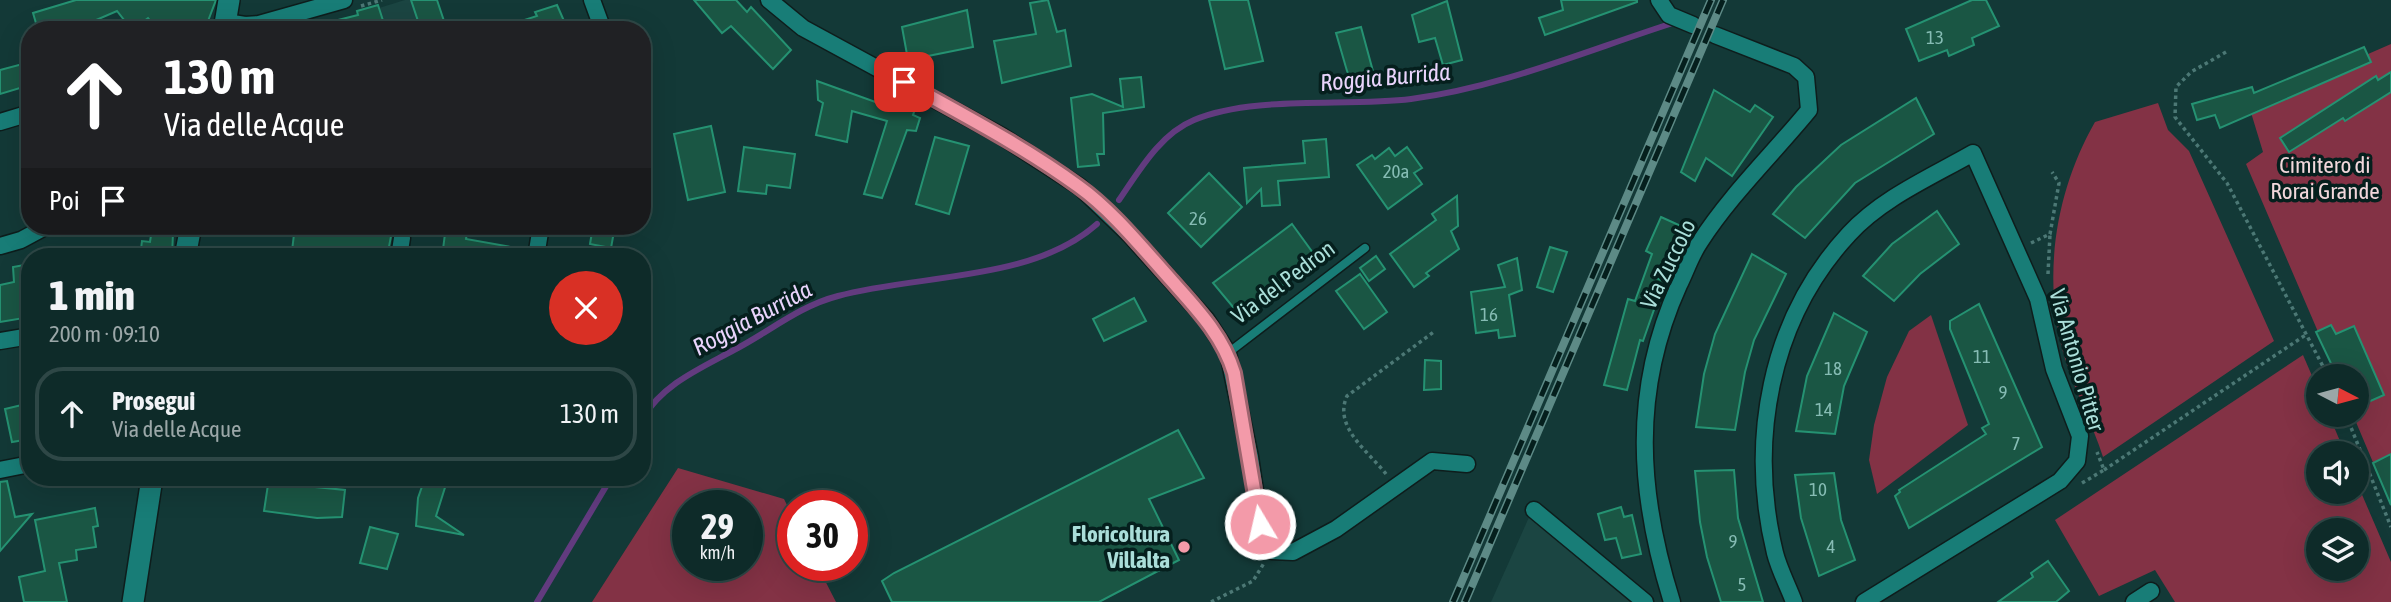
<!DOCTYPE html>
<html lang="it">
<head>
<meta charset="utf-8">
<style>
  :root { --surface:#0e2b29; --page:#1c3735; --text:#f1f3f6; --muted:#9ba7a8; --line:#2e4746 }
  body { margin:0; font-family:"Asap Condensed",sans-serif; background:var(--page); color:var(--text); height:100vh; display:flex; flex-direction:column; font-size:26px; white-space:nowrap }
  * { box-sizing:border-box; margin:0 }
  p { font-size:23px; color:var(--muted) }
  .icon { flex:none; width:38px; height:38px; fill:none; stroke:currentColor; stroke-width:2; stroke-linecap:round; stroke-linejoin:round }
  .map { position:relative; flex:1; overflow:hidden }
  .details { position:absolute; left:21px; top:248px; width:630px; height:238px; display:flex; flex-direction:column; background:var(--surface); border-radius:28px; box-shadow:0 7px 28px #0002,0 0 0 2px var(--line) }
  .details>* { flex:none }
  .hud { position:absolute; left:21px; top:21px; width:630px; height:214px; border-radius:28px; box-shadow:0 7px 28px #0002,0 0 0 2px var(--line); background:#202124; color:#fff; overflow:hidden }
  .needle { width:46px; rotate:96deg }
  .controls { position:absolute; left:2306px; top:364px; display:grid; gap:14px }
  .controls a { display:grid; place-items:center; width:63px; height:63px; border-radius:50%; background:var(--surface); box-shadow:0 7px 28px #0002,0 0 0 2px var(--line); font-size:35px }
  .speed { position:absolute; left:672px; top:490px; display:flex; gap:14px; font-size:35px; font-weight:700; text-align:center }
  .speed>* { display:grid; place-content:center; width:91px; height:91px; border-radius:50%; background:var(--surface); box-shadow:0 7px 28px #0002,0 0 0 2px var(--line); line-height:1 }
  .speed small { font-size:18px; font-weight:400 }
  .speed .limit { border:10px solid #d22; background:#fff; color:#111 }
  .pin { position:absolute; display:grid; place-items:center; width:60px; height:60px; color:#fff; margin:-30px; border-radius:14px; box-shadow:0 4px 10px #0006 }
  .me { position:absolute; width:77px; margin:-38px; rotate:351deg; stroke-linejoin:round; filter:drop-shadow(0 0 5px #0008) }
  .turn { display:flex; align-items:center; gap:24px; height:147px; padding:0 28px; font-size:32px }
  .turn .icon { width:91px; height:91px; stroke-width:2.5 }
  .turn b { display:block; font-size:49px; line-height:60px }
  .then { display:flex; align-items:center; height:66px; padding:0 28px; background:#0003; gap:14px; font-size:26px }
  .round { display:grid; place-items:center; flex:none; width:74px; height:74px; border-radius:37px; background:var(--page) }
  .head { display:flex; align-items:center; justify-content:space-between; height:119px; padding:0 28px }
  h1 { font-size:42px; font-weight:800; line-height:52px }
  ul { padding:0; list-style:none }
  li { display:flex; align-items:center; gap:21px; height:94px; margin:0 14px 10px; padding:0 14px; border:4px solid var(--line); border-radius:28px }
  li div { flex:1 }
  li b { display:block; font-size:26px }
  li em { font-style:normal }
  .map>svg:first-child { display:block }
</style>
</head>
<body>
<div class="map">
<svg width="2391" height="602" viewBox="0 0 2391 602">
  <rect width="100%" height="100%" fill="#133937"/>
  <g fill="#1b4542">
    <path d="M405 0H437L446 30H386L379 8Z"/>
    <path d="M1530 515 1637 602H1491Z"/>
  </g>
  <g fill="#833245" fill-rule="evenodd">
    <path d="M2391 44V505L2353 415H2357V376H2337L2246 164 2263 152 2249 106Z"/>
    <path d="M2158 103 2168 130 2189 151 2274 341 2103 457C2093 425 2076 394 2066 362 2041 282 2054 194 2095 122Z"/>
    <path d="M1931 315 1968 425 1877 494 1869 460 1874 425 1887 377 1909 331Z"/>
    <path d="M2303 355 2319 392V415H2329L2345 453H2319V492H2357V483L2391 562V602H2175L2155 570 2099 596 2055 520ZM2319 530H2357V569H2319Z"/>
    <path d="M678 468 784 499 793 517V565H817L836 602H592ZM688 506H747V565H688Z"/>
  </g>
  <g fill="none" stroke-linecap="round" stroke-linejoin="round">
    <g stroke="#623b7f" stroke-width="6">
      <path d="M1119 200C1139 171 1160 134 1194 120 1252 95 1347 107 1411 99 1502 87 1588 50 1676 22"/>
      <path d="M642 419C663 384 699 369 734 350 769 332 799 306 838 296 918 274 1032 282 1097 224"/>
      <path d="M537 602 611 478"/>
    </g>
  </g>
  <g fill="#1a5644" stroke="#259272" stroke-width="2">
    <path d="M76 0H216L208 21 199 30H158L148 18 132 30 117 11 73 30H38L33 13Z"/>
    <path d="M411 0H437L447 30H421Z"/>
    <path d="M694 0H736L747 12 751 7 791 50 773 69 731 26 722 33Z"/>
    <path d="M1048 0 1057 32 1065 30 1071 66 1002 83 994 41 1036 34 1030 3Z"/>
    <path d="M1209 0H1248L1263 61 1225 69Z"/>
    <path d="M1561 0H1637V2L1545 35 1539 18 1563 10Z"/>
    <path d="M1972 0H1986L1999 26 1972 38 1974 45 1949 56 1947 50 1919 61 1906 29Z"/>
    <path d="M1447 1 1462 60 1443 65 1435 38 1419 42 1412 15Z"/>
    <path d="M378 5 386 30H323L322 24 358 15 357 11Z"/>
    <path d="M557 5 568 30H503V27L537 16 535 12Z"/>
    <path d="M967 10 973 47 908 60 902 27Z"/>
    <path d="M1361 27 1374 75 1360 81 1359 76 1351 79 1347 71 1336 33Z"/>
    <path d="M2364 47 2371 62 2220 128 2215 115 2197 120 2192 104 2252 87 2254 93Z"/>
    <path d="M30 62V85L0 94V70Z"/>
    <path d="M2391 72V92L2345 121 2343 118 2289 152 2280 138 2376 76 2378 80Z"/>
    <path d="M1141 77 1144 107 1103 113 1104 154H1097L1099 165 1078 167 1071 98 1092 94 1123 107 1120 79Z"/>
    <path d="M817 81 892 108 895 100 915 109 913 115 920 118 916 131 907 130 882 198 864 194 887 121 852 111 847 142 816 135 823 103 818 100Z"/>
    <path d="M1714 90 1750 112 1755 105 1773 117 1732 176 1706 158 1695 181 1681 172Z"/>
    <path d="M1916 98 1934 134 1855 183 1805 238 1773 214 1796 187 1841 145Z"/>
    <path d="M711 126 725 192 688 200 674 134Z"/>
    <path d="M935 137 969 146 949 214 916 204Z"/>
    <path d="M1326 139 1329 177 1278 181 1280 205 1262 206 1261 189 1247 203 1244 168 1305 163 1303 141Z"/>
    <path d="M744 147 795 154 790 188 767 185 766 194 738 191Z"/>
    <path d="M1407 147 1422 168 1414 173 1422 184 1388 209 1357 165 1372 155 1375 159 1389 148 1395 156Z"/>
    <path d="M1209 173 1242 207 1201 247 1168 213Z"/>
    <path d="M1457 196 1458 226 1451 231 1459 249 1426 273 1429 276 1414 287 1390 254 1436 220 1432 214Z"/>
    <path d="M1937 211 1959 244 1920 274 1894 301 1863 276 1892 244Z"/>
    <path d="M1661 217 1681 226 1656 278 1664 281 1643 341 1640 340 1627 390 1604 385 1628 299 1635 301 1652 254 1646 251Z"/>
    <path d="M1292 224 1316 257 1243 319 1213 283Z"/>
    <path d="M295 226H393L387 257H296V252L292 251Z"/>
    <path d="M446 226H468L466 239 522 249 521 257H442Z"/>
    <path d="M593 226H615L611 248 590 244Z"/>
    <path d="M152 229 173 233 172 257H140L142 241 150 242Z"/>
    <path d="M1550 247 1567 252 1553 292 1537 287Z"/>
    <path d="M1752 254 1786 274 1754 340 1745 372 1735 430 1696 427 1704 374 1715 334Z"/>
    <path d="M1376 256 1385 269 1369 281 1360 268Z"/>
    <path d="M1517 258 1522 290 1509 295 1515 336 1499 338 1498 330 1476 333 1471 292 1505 287 1498 265Z"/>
    <path d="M30 264V317L0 322V285L14 282 13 267Z"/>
    <path d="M1360 274 1387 312 1364 329 1336 291Z"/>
    <path d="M1134 298 1146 321 1104 341 1093 319Z"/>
    <path d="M1979 304 2042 447 1909 528 1895 496 1900 492 1899 490 1986 434 1982 428 1989 424 1950 329V321Z"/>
    <path d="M1834 313 1867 332 1844 386 1835 434 1796 431 1807 376Z"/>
    <path d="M2331 325 2336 334 2354 326 2384 395 2357 407V376H2337L2316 332Z"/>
    <path d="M1425 360 1441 361V389L1424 390Z"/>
    <path d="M30 403V439L12 442 5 409Z"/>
    <path d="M1178 430 1204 478 1149 499 1179 560 1099 602H892L882 581 894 573Z"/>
    <path d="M2391 454V505L2373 463Z"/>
    <path d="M1734 470 1738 518 1763 602H1721L1707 557 1700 522 1695 471Z"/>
    <path d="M1834 473 1841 520 1855 560 1819 576 1801 518 1795 475Z"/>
    <path d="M269 478H318L316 487 345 490 342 517 317 518 264 511Z"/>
    <path d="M425 478H448L436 516 464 535 416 526 418 498Z"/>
    <path d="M7 481 15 517 32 514 0 551V482Z"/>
    <path d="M1621 507 1624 517 1632 515 1641 554 1622 558 1616 538 1605 540 1598 514Z"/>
    <path d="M95 508 98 526 93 527 96 547 76 550 77 560 59 563 67 602H24L19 577 45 571 35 520Z"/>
    <path d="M370 527 398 534 387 569 360 563Z"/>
    <path d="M2048 561 2069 591 2056 602H1998L2033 577 2031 573Z"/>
  </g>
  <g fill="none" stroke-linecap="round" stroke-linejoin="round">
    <defs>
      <path id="service" d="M1228 353 1365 248"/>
      <g id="minor">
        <path d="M592 0 603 30"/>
        <path d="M769 0 803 28 1000 135 1080 187 1130 235 1206 319 1228 353 1250 457 1260 524 1272 551 1293 552 1336 529 1432 461 1467 464"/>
        <path d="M1659 0 1669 15 1693 25"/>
        <path d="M226 22 245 25 259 24 344 0"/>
        <path d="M0 122 30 113"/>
        <path d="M0 246 21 240 47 226"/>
        <path d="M399 257 402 238"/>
        <path d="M536 257 541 226"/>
        <path d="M0 341 30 336"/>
        <path d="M0 470 30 464"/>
        <path d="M1534 510 1645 602"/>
        <path d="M1672 602C1638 493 1631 391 1679 285 1686 271 1691 255 1700 242 1731 194 1773 154 1809 110L1806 77 1794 66 1715 35"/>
        <path d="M1794 602C1788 586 1779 569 1775 553 1748 442 1769 320 1849 234 1882 198 1931 177 1973 153L2038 299 2054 369 2080 436 2077 461 2060 481 1864 602"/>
        <path d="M2134 602 2151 591"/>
      </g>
      <g id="secondary">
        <path d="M224 30 229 0"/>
        <path d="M185 257 191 226"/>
        <path d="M133 602 152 478"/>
      </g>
    </defs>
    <use href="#service" stroke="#0e1d1c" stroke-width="11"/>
    <use href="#minor" stroke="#0e1d1c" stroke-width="19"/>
    <use href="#secondary" stroke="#0e1d1c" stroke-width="24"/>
    <g stroke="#4c7875" stroke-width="3.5" stroke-dasharray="3.5 3.5" stroke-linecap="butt">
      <path d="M361 6 382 0"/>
      <path d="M2226 52 2191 72 2176 87 2175 117 2227 183 2328 376"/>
      <path d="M2031 243 2050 234 2059 183 2052 172"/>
      <path d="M2048 274 2050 234"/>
      <path d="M2346 415 2391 527"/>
      <path d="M2104 470 2307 334"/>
      <path d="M1386 474C1368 451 1333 427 1347 396L1435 331"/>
      <path d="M2082 483 2104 470 2097 452"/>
      <path d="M1211 602 1253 581 1264 563"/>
    </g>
    <use href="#service" stroke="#187d77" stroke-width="8"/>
    <use href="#minor" stroke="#187d77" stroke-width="16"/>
    <use href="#secondary" stroke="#187d77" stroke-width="21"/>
    <defs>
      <g id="rail">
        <path d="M1453 602 1711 0"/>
        <path d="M1465 602 1723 0"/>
      </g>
    </defs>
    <use href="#rail" stroke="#5d8a86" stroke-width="8"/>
    <use href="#rail" stroke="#051f1d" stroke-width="5" stroke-dasharray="16" stroke-linecap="butt"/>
  </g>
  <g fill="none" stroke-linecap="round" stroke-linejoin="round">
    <defs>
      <path id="route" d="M904 82C963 115 1023 146 1078 186 1113 211 1143 249 1172 281 1197 309 1223 336 1234 373L1260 524"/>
    </defs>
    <use href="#route" stroke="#9e646e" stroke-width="18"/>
    <use href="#route" stroke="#f39aa9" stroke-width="12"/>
  </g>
  <circle fill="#f39aa9" stroke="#051f1d" stroke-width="2.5" cx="1184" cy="547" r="7"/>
  <g text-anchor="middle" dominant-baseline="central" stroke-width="7" stroke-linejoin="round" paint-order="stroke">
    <g font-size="19" fill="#86bcb4">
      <text x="1935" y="37">13</text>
      <text x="1396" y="171">20a</text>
      <text x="1198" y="218">26</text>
      <text x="1489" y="314">16</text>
      <text x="1982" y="356">11</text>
      <text x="1833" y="368">18</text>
      <text x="2003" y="392">9</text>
      <text x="1824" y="409">14</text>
      <text x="2016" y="443">7</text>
      <text x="1818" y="489">10</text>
      <text x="1733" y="541">9</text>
      <text x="1831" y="546">4</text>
      <text x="1742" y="584">5</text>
    </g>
    <g font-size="23" fill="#f1d7db" stroke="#051f1d">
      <text x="2325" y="165">Cimitero di<tspan x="2325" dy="26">Rorai Grande</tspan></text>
    </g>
    <g font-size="23" fill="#aaded9" stroke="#051f1d">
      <text transform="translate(1668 264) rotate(-64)">Via Zuccolo</text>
      <text transform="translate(1283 282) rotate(-37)">Via del Pedron</text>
      <text transform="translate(2077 360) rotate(74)">Via Antonio Pitter</text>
    </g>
    <g font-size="23" font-weight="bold" fill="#aaded9" stroke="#051f1d" text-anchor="end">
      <text x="1170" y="534">Floricoltura<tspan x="1170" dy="26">Villalta</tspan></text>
    </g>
    <g font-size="24" font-style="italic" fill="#e9d4fc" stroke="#051f1d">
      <text transform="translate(1385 77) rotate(-5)">Roggia Burrida</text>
      <text transform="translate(752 318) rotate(-28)">Roggia Burrida</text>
    </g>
  </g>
</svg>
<div class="controls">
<a><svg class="needle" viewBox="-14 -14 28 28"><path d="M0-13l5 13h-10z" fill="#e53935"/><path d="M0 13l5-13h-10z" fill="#9ba7a8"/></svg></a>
<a><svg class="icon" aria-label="sound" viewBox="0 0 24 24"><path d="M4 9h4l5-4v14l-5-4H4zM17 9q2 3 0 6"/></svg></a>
<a><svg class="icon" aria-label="layers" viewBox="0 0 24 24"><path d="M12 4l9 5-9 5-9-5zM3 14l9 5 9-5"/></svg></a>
</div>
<div class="speed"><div>29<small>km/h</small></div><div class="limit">30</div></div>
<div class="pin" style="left:904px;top:82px;background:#d93025"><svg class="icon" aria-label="arrive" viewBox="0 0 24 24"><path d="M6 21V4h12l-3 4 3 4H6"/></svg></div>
<svg class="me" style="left:1260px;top:524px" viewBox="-20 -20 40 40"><circle r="17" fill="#f39aa9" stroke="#fff" stroke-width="3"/><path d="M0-11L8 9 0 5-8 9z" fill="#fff"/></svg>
<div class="hud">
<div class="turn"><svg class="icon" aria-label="ahead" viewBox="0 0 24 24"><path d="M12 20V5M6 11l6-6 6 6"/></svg><div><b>130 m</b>Via delle Acque</div></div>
<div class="then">Poi<svg class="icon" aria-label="arrive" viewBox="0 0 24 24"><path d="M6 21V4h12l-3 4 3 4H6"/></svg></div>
</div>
<section class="details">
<div class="head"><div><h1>1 min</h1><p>200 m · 09:10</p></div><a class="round" style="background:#d93025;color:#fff"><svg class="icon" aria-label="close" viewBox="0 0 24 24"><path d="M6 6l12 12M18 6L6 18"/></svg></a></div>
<ul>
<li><svg class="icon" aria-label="ahead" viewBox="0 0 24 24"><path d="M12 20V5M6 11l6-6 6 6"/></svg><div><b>Prosegui</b><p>Via delle Acque</p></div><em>130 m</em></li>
</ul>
</section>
</div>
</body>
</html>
